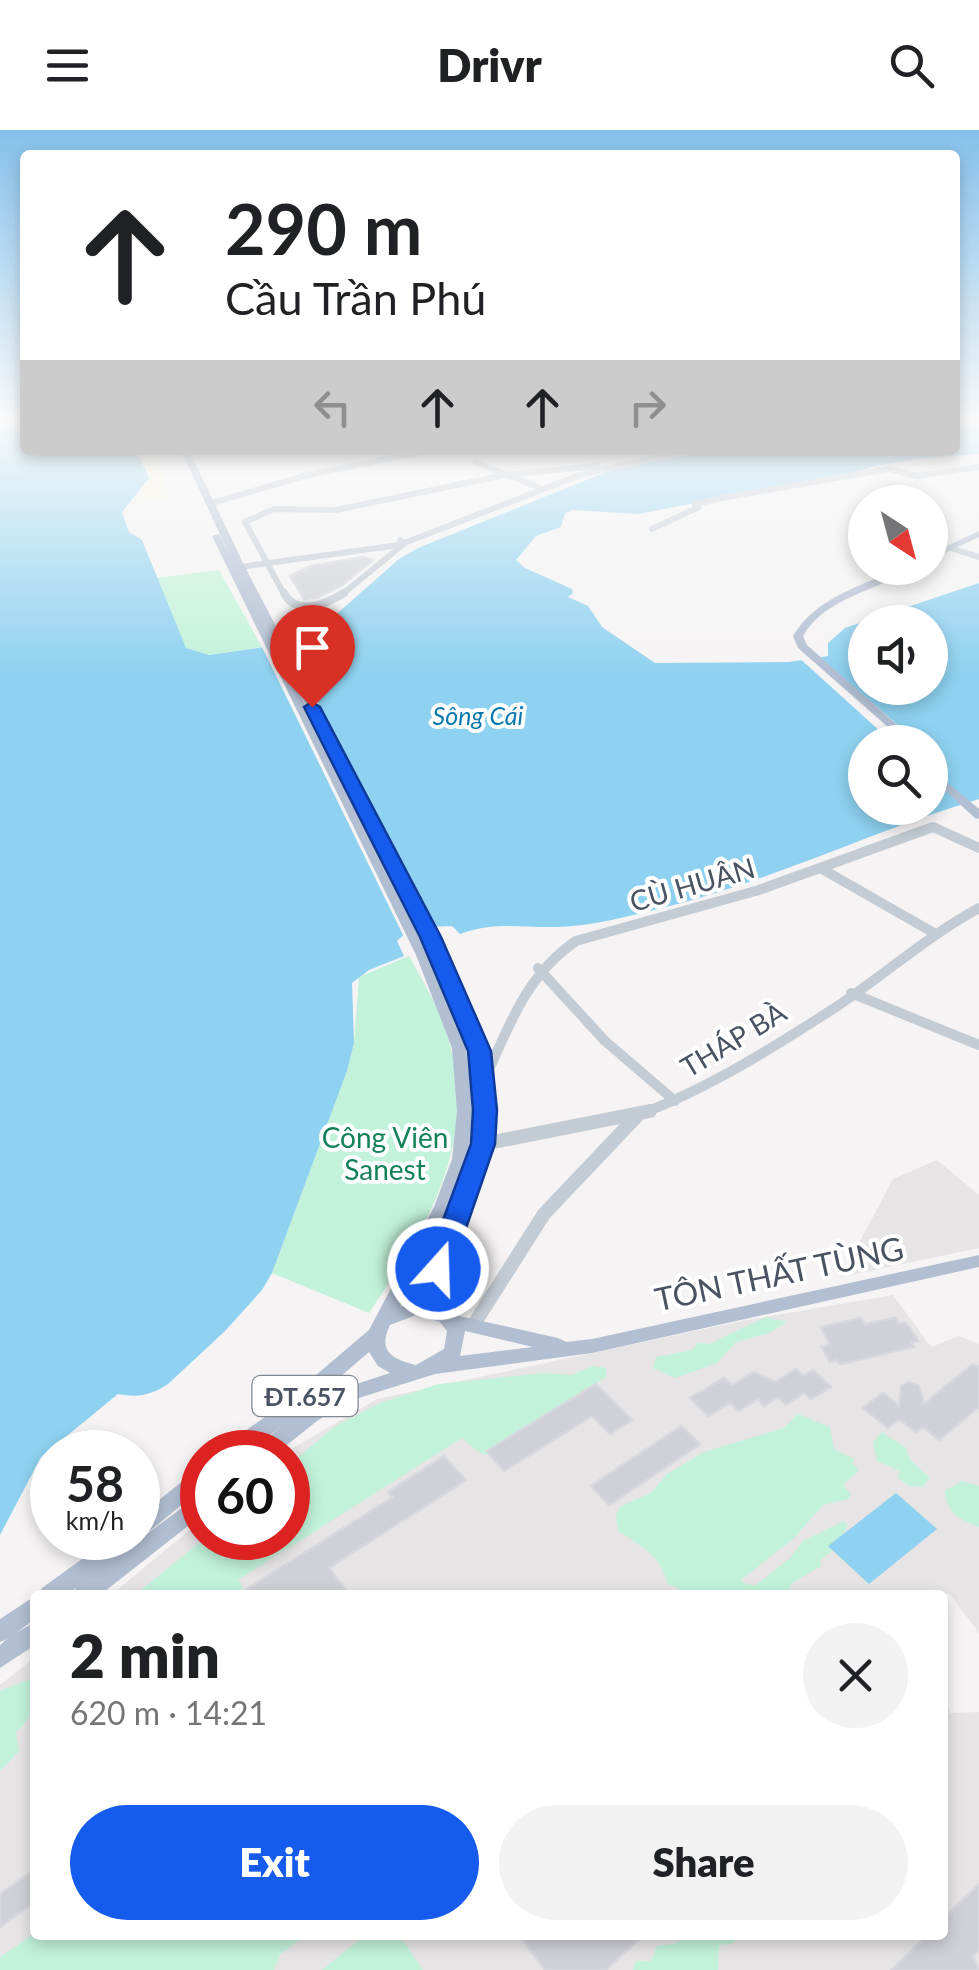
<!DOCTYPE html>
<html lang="en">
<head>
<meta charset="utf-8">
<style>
  :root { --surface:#fff; --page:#f2f2f2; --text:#202124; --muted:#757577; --accent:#155bed }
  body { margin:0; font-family:Lato,sans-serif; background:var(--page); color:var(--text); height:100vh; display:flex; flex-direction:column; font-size:38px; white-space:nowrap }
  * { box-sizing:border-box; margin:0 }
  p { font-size:32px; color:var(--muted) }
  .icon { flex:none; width:55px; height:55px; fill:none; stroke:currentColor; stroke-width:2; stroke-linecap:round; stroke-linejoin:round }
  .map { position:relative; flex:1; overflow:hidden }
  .details { position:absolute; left:30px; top:1460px; width:918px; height:350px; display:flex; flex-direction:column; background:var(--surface); border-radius:10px; box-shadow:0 5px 15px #0003 }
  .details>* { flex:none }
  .banner { position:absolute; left:20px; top:20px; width:940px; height:305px; border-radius:10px; box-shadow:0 5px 15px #0003; background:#fff; color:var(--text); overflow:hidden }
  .needle { width:65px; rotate:144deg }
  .buttons { position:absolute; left:848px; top:355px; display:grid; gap:20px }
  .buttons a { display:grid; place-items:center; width:100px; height:100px; border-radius:50%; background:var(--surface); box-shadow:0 5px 15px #0003; font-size:50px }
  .speed { position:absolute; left:30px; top:1300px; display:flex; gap:20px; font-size:50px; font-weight:700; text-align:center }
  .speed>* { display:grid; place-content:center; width:130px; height:130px; border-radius:50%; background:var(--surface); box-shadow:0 5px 15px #0003; line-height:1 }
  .speed small { font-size:25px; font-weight:400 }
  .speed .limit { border:15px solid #d22; background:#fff; color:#111 }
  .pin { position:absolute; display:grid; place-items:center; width:85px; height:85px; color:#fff; margin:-102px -42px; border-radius:50% 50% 50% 0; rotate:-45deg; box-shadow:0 0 10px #0007 }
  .pin .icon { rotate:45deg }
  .me { position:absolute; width:110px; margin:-55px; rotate:20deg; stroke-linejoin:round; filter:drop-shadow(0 0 8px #0008) }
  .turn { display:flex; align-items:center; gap:35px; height:210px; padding:0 40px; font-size:45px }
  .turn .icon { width:130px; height:130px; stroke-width:2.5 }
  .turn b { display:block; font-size:70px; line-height:85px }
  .lanes { display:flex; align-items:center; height:95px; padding:0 40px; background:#0003; justify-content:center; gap:50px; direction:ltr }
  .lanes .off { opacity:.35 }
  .round { display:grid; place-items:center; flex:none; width:105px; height:105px; border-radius:52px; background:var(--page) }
  .headline { display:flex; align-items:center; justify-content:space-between; height:170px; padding:0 40px }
  h1 { font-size:60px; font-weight:800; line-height:75px }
  .primary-button { display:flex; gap:20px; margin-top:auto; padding:20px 40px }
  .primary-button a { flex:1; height:115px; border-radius:60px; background:var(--accent); color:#fff; font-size:40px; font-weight:800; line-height:115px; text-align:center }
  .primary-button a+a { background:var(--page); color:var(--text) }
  header { display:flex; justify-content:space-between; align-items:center; height:130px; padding:0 40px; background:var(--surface); font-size:45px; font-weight:800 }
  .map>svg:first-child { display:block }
</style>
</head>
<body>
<header><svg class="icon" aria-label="menu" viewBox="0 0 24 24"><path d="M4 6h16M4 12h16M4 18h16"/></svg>Drivr<svg class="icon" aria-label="search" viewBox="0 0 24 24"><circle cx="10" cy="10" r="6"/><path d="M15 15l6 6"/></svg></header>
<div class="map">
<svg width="979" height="1840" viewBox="0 0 979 1840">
  <rect width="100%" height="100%" fill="#f5f3f3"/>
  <g fill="#e6e4e5">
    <path d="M937 1030 979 1065V1118L841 1147 893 1049Z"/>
    <path d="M893 1165 931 1217 959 1206 979 1214V1503L949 1463 943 1467 111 1465 202 1390V1408H288L286 1322 377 1269 742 1191Z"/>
    <path d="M35 1527V1805H942L943 1547 950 1583 979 1582V1840H0V1555Z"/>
  </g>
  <g fill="#c2f2da">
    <path d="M219 440 262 517 209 525 186 519 155 448Z"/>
    <path d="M409 826C425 855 444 886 451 918 476 1021 424 1101 369 1183L272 1143 347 941 354 913 359 847Z"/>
    <path d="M766 1187 787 1192 769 1203 736 1212 717 1233 675 1248 653 1238 656 1227 692 1220 698 1213 709 1214Z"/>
    <path d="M593 1236 606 1238V1247L499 1312V1321C483 1331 474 1318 462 1308L238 1450 247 1465H135L205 1408H288V1336L334 1297 380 1273 439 1254 543 1243 572 1245Z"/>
    <path d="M798 1284 830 1297 834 1319 854 1329 852 1333 859 1340 843 1355 851 1364 848 1369 823 1375 794 1408 741 1450 745 1454 756 1455 790 1428 803 1411 844 1391 848 1395 835 1419 820 1430 821 1436 792 1453 786 1465H691L667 1453C662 1426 638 1414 618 1401L616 1384 621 1376 651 1363 667 1344 704 1322 784 1298Z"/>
    <path d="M882 1302 906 1318 910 1330 930 1348 922 1357 909 1356 898 1348 900 1341 877 1331 873 1312Z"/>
    <path d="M962 1351 979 1356V1397C960 1390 946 1382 945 1361Z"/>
    <path d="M30 1549 35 1554C35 1574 32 1588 16 1602L19 1621 0 1641V1561Z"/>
    <path d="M35 1803V1805H306L280 1824 274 1840H0V1827Z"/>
    <path d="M365 1805H399L423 1840H322Z"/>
    <path d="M688 1805H742L731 1814 719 1815 718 1840H633L636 1831H651L657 1816 674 1814Z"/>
  </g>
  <path fill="#f5f2e4" d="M136 320H159L167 369 134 372 149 348Z"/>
  <g fill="#8ed1f0" fill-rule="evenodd">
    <path d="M0 289H25V320H136L149 348 122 382 129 402 142 410 186 518 209 525 306 511 399 429 418 418 611 340 709 320H955V289H979V324L923 328 874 336 857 342 638 384 573 380 565 383 561 397 536 406 516 430 525 438 572 459 573 463 568 467 588 476 602 497 655 533 789 532 828 526V513L845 498 979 453V669C872 701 772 751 662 778 628 786 593 796 557 797 520 798 496 791 460 804L452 796C432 797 412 795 397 811L404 826 369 840 352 853 354 913 347 941 272 1143 262 1160 225 1201 168 1254C151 1265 138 1268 118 1264L41 1327 0 1405ZM865 492H930V558H865ZM865 612H930V678H865Z"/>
    <path d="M896 1363 937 1399 869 1454 828 1416Z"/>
  </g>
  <g fill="#f5f3f3">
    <path d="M285 510 439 801 405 809 260 513Z"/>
    <path d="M815 523 917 612H892L797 526Z"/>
  </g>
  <g fill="#cfd1d7" stroke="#d7d8de" stroke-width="2.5">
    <path d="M363 427 373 430 341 456 318 467 304 469 290 446 311 436Z"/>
    <path d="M861 1188 865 1194 895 1188 899 1194 906 1193 918 1211 911 1212 914 1217 840 1234 837 1230 830 1232 822 1217 830 1215 821 1197Z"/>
    <path d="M973 1234 979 1237V1277L939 1310 923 1297 916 1302 899 1289 888 1298 863 1278 883 1263 899 1276 901 1256 909 1252 919 1256 924 1274Z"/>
    <path d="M796 1239 803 1246 813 1240 831 1257 811 1269 804 1263 786 1275 778 1267 764 1276 758 1269 739 1281 730 1273 708 1286 690 1268 724 1248 732 1255 754 1242 775 1252Z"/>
    <path d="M596 1254 632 1290 610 1304 592 1286 504 1341 487 1321Z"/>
    <path d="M681 1296 700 1314 609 1375 591 1356Z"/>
    <path d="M444 1326 466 1350 329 1438 350 1465H252L247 1459 393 1367 388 1362Z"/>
    <path d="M35 1739V1772L0 1797V1764Z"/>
    <path d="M979 1754V1820L973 1826 979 1840H891L927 1805H942V1790Z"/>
    <path d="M519 1805H644L606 1840H545Z"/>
  </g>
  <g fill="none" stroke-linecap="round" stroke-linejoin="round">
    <g stroke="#c3cbd4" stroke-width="6">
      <path d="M475 332 543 359"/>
      <path d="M212 373 304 346 431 320"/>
      <path d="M652 399 699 377 695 374 721 368 889 339 917 346 979 337"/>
      <path d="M950 418 979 427"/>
      <path d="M240 437 399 415 580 345 689 320"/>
      <path d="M285 466 245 392 274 379 336 380 505 345 597 336"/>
      <path d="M340 466 405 413 400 410"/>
    </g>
    <path stroke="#c3cbd4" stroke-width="8" d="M284 463C297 487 326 474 344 463"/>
    <g stroke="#c3cbd4" stroke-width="10">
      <path d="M822 739 934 803"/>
      <path d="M538 838 605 911 675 971"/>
      <path d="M851 863 979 915"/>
      <path d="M484 951C508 898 526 845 576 811L759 760 933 697 979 718"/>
      <path d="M643 983C709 958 774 917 833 879 883 846 926 807 979 778"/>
    </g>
    <g stroke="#c3cbd4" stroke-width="14">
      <path d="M483 1014 650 981"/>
      <path d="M474 1194 544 1084 637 986"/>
    </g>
    <g fill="#b2bed2" fill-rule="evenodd">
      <path d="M181 320H189L245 437 438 807 488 921 493 980 491 1014 447 1139 455 1185 558 1208 566 1212 592 1209 979 1125V1137L592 1223 435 1244 346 1272 317 1291 278 1322H254L257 1316 280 1298 245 1322H221L224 1316 276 1279 369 1200 434 1077 452 1029 457 981 452 918 416 825 212 406 219 404 229 424ZM260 485 424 807 472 921 477 980 475 1014 429 1139 435 1177 415 1171 400 1177 450 1077 468 1029 473 981 466 918 430 825ZM416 1185 440 1192 447 1201 444 1219 416 1235C393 1229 377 1222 390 1195ZM465 1201 533 1217 460 1226ZM369 1222 378 1236 390 1243 332 1262 297 1284Z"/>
      <path d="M979 401V407L930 430V424Z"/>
      <path d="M902 438H914C879 460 825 467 803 506L807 515 916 612H905L798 518 793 506C815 468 864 454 902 438Z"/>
      <path d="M930 638 979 679V689L975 688 930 647Z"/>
      <path d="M202 1338V1358L145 1405 137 1408 135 1413 195 1368 202 1365V1385L100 1465H73L76 1458 90 1447 67 1465H39L42 1458 111 1408H138V1387L195 1341Z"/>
      <path d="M35 1466V1489L16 1503 35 1492V1515L0 1538V1515L7 1509 0 1512V1489Z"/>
    </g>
  </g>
  <linearGradient id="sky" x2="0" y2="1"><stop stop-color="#84c0eb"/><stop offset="0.53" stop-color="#fafafa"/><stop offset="1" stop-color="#fafafa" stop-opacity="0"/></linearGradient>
  <rect width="979" height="546" fill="url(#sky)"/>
  <path fill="#155bed" stroke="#0e3b9a" stroke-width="2.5" d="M312 572 320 577 441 807 491 921 497 980 495 1014 452 1139 448 1146H429L425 1139 471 1014 473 980 468 921 420 807 304 577Z"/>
  <g text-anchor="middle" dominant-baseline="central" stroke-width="8" stroke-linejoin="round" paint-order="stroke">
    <g font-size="25" font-style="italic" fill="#0879af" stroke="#fff">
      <text x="478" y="585">Sông Cái</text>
    </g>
    <rect fill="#fff" stroke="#808790" stroke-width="2.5" x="252.5" y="1246" width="105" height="40" rx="8"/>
    <g font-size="25" font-weight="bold" fill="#495361">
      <text x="305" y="1266">ĐT.657</text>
    </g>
    <g font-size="28" fill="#495361" stroke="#fff">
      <text transform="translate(692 754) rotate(-16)">CÙ HUÂN</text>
      <text transform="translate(733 909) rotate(-31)">THÁP BÀ</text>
    </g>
    <g font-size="28" fill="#148257" stroke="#fff">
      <text x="385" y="1007">Công Viên<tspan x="385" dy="32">Sanest</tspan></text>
    </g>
    <g font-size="32" fill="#495361" stroke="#fff">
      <text transform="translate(779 1143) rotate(-12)">TÔN THẤT TÙNG</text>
    </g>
  </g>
</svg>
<div class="buttons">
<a><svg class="needle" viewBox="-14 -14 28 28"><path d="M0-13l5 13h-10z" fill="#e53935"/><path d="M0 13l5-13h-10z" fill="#757577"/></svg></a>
<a><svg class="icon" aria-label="sound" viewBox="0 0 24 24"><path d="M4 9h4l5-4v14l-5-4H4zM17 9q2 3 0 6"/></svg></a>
<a><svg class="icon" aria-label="search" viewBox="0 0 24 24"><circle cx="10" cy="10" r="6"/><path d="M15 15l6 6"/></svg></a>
</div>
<div class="speed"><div>58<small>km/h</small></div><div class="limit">60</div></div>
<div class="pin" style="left:312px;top:577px;background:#d93025"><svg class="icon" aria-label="arrive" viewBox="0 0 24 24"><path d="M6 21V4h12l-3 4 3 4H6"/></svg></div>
<svg class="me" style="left:438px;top:1139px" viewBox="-20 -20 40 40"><circle r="17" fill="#155bed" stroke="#fff" stroke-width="3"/><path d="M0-11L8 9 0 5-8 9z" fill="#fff"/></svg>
<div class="banner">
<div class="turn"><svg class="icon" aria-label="ahead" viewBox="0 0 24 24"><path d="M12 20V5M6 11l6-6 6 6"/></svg><div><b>290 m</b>Cầu Trần Phú</div></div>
<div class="lanes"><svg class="icon off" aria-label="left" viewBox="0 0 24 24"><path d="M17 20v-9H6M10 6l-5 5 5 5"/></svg><svg class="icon" aria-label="ahead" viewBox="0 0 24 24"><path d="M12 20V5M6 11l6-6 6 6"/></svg><svg class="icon" aria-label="ahead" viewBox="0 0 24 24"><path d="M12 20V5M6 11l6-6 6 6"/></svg><svg class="icon off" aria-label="right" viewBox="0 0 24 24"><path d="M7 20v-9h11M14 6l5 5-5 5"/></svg></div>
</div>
<section class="details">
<div class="headline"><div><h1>2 min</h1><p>620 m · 14:21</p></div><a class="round"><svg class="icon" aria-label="close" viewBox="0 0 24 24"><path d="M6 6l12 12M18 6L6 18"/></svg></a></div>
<div class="primary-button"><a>Exit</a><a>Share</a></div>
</section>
</div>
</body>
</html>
